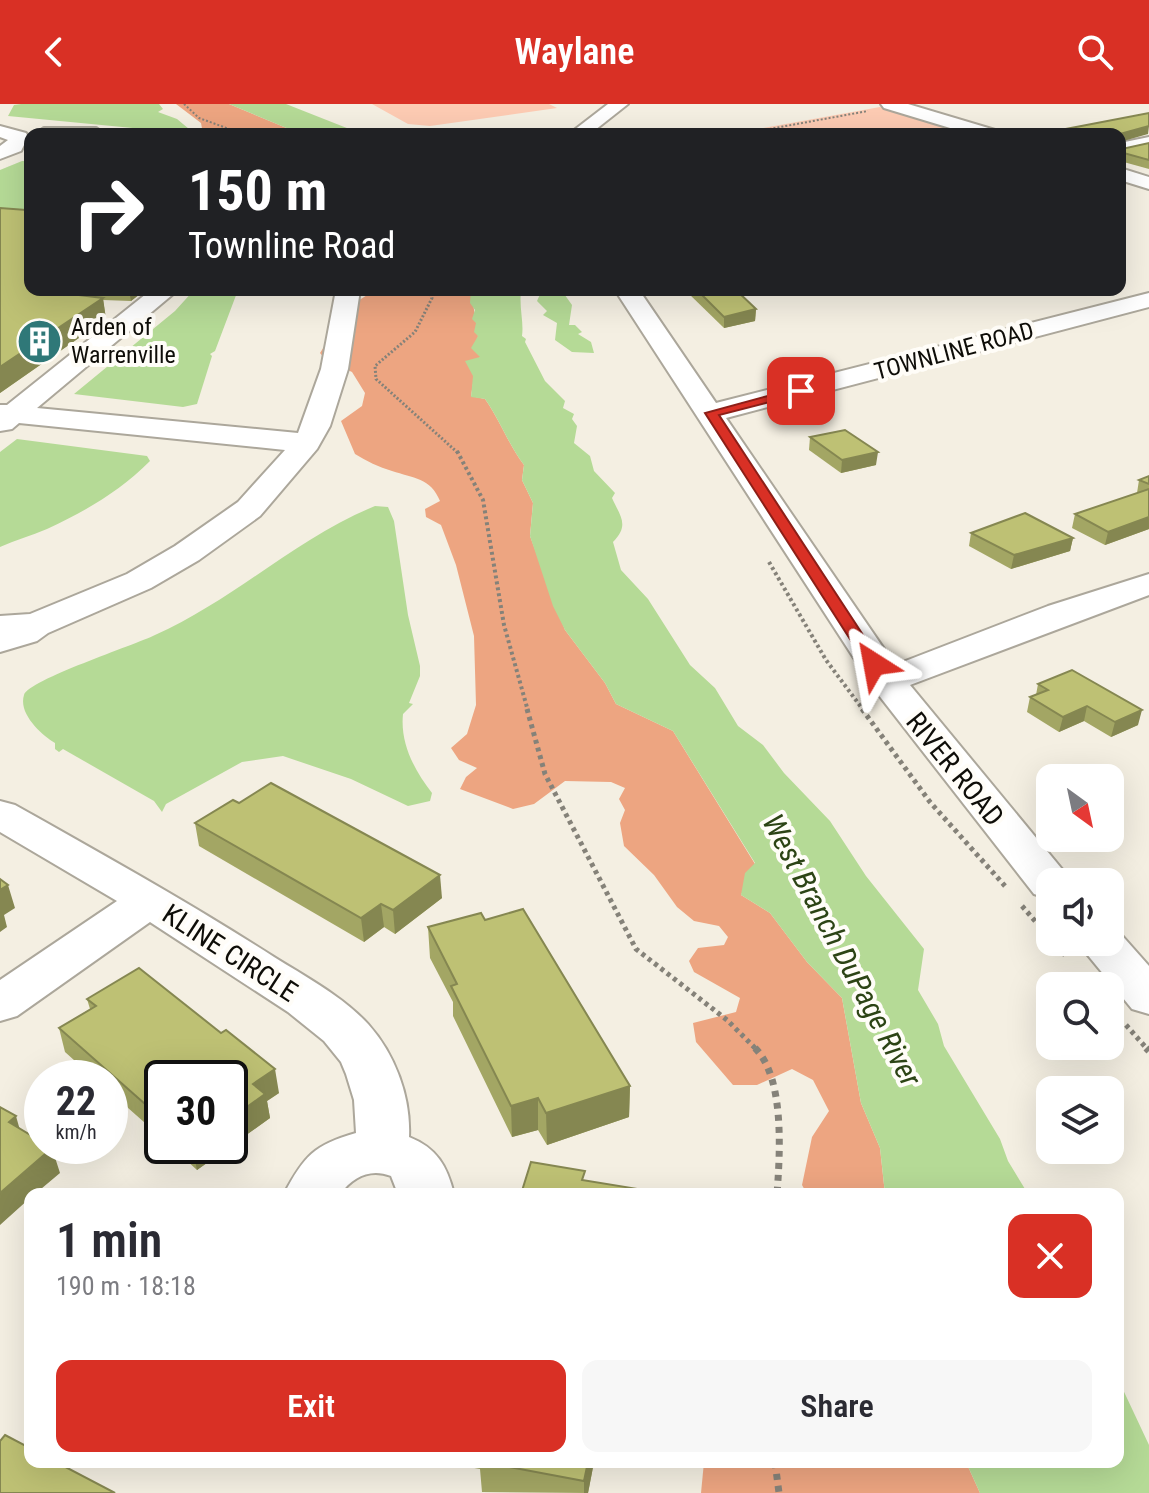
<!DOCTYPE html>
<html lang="en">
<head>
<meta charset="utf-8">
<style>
  :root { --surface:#fff; --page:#f7f7f7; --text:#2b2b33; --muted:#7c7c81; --accent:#d93025 }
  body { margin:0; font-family:"Roboto Condensed",sans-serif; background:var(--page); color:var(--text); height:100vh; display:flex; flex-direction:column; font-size:30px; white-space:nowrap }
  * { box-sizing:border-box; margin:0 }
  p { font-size:26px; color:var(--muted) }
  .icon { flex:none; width:44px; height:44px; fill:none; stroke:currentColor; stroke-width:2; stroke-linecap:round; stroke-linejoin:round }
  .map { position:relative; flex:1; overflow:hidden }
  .drawer { position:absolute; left:24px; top:1084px; width:1100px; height:280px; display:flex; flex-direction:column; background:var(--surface); border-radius:16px; box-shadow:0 8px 32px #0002 }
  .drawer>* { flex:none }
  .banner { position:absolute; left:24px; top:24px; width:1102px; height:168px; border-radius:16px; box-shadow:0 8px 32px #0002; background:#202124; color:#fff; overflow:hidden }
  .needle { width:52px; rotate:147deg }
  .tools { position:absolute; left:1036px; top:660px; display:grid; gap:16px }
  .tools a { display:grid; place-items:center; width:88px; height:88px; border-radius:16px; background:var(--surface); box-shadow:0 8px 32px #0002; font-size:40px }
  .speed { position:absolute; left:24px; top:956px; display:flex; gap:16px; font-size:40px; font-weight:700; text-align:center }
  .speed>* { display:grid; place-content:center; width:104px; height:104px; border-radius:50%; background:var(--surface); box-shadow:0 8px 32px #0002; line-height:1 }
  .speed small { font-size:20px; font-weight:400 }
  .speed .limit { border:4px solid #111; border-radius:12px; background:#fff; color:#111 }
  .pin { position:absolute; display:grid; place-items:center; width:68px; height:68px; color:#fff; margin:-34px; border-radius:16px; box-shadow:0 4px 12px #0006 }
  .me { position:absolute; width:88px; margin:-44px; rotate:326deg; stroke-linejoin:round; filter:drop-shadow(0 0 6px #0008) }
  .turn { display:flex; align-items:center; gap:28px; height:168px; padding:0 32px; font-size:36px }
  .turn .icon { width:104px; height:104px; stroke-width:2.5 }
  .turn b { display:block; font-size:56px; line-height:68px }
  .round { display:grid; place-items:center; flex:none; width:84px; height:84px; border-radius:16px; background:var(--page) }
  .headline { display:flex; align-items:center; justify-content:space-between; height:136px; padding:0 32px }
  h1 { font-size:48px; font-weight:600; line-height:60px }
  .cta { display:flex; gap:16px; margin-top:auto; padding:16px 32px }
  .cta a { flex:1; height:92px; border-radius:16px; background:var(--accent); color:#fff; font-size:32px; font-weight:600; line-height:92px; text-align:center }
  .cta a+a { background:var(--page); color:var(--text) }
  header { display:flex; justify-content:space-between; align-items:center; height:104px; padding:0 32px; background:var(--accent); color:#fff; font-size:36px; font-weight:600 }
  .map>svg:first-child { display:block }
</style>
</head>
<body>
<header><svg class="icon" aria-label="back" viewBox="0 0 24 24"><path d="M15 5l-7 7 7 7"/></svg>Waylane<svg class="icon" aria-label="search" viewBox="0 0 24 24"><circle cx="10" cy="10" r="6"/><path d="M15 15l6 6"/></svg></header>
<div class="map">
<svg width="1149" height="1389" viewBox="0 0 1149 1389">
  <rect width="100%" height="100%" fill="#f4efe2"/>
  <g fill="#fdcbb3">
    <path d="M372 0H549L557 4 430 22 408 20Z"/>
    <path d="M880 3 968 30H730Z"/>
  </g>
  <g fill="#eda581">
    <path d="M176 0H229L301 30H203L201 19Z"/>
    <path d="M375 186H471L478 232 476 246 481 253 477 255 471 292 485 295C500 316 508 340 524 361L522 376 533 399 530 432 565 526 605 579 616 600 673 627 755 760 741 791 770 809 807 858 842 894 861 999 880 1044 885 1090H807L802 1081 812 1033 829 1007 813 976 792 965 757 981H733L696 938 693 919 736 908 740 894 694 868 689 857 698 844 724 841 728 833 719 822 694 817 677 803 654 771 624 742 620 719 625 706 619 695 625 684 611 678 565 677 534 700 513 705 460 685 466 673 477 664 459 656 451 644 467 630 476 601 474 532 456 461 441 421 426 413 425 405 440 397C431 374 413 374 392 367 379 363 366 357 355 350L341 317 362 302 365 289 352 268 326 256 320 249 350 202Z"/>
    <path d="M704 1358H966L980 1389H701Z"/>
  </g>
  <g fill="#b5da96">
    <path d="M21 0H159L163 5 158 8 177 15 195 30 8 12 14 1Z"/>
    <path d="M229 0H286L362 30H301Z"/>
    <path d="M22 57H30V109L0 107V66Z"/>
    <path d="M194 186H238L215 247 210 250 212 252 197 300 183 303 74 290 175 207Z"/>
    <path d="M471 186H521C519 205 524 218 522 232L526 235 525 238 545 277 565 297 563 304 574 310 572 315 577 322 574 339 590 352 594 367 615 389 612 394C620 412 630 421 613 438L621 466 648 495 690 561 715 584 738 622 763 641 784 669 830 717 866 772 924 845 918 886 938 920 944 942 1000 1035 1008 1057 1028 1090H885L880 1044 861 999 842 894 807 858 770 809 741 791 745 769 755 759 673 627 616 600 605 579 565 526 553 502 530 432 533 399 522 376 524 361C508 340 500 316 485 295L471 293 473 272 465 257 480 253 471 244 478 232 474 228 476 219 472 215 475 206 470 199Z"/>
    <path d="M542 186 562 187 572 201 569 221H575L582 228 578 230 591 238 594 249 572 248 555 236 557 219 543 211 547 207 537 197Z"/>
    <path d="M17 335 147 352 150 357C120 387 86 407 47 425 31 432 15 436 0 443V348Z"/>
    <path d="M375 402 388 403 394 417 408 511 420 562V572L409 599 413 600 403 610C400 639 414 666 432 689L430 697 408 702 351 675 283 652 242 658 166 700 162 708 154 697 63 645 59 648 55 645V639C42 631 18 610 24 591 28 576 135 541 155 531 234 496 295 435 375 402Z"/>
    <path d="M1118 1275 1149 1341V1389H980L966 1358H1118Z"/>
  </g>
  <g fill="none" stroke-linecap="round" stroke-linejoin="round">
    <defs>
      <g id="minor">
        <path d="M608 0H628L590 30H569Z"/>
        <path d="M881 0H908L995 26 998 30H970L884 4Z"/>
        <path d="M0 22 26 29 28 33 21 47 0 55V42L8 36 0 33Z"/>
        <path d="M44 24H96L105 30H35Z"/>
        <path d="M1149 33V45L1120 51V39Z"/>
        <path d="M1120 64 1149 73V85L1120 76Z"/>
        <path d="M151 186H178L37 304 298 329 321 265 336 186H360L348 265 330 322 317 345 260 412 199 456 151 484 48 529 37 537 0 548V512L30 510 127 470 175 442 238 398 285 346 19 319 12 325 0 327V301H7Z"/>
        <path d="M615 186H639L716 299 1149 189V203L726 314 895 561 1048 502 1149 470V491L910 581 1066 770 1071 778H1050V795L1034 790 874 585Z"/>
        <path d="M0 697 15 701C102 750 190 799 274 853 306 873 342 892 368 920 395 950 411 993 409 1033 437 1044 447 1062 454 1090H398L391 1072C370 1064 353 1073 340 1090H284C304 1052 314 1041 356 1029L354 996 346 970 341 958 324 937 288 908 150 818 17 912 0 917V876L117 797 0 728Z"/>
        <path d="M1110 825 1118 827 1149 862V910L1132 905 1077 838H1110Z"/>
      </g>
    </defs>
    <use href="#minor" stroke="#aca79b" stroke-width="4"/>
    <g stroke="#858279" stroke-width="2" stroke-dasharray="2 2" stroke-linecap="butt">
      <path d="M184 0 199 14 243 30"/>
      <path d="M742 30 868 7"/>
    </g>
    <path stroke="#858279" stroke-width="3" stroke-dasharray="2 2" stroke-linecap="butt" d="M429 186 432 194 415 228 375 262 376 275 458 349"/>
    <g stroke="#858279" stroke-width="4" stroke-dasharray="3 3" stroke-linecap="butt">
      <path d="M457 347 483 396 504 521 528 607"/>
      <path d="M769 458 826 556 864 607"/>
    </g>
    <g stroke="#858279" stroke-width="5" stroke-dasharray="4 4" stroke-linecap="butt">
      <path d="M527 605 545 670 636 845 727 916 757 946"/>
      <path d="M862 605 930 698 1005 782"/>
      <path d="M1022 802 1050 834"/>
      <path d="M1053 838 1065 851"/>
      <path d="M1126 921 1148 946"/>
    </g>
    <g stroke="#858279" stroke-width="7" stroke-dasharray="6 6" stroke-linecap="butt">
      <path d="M755 944C785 974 780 1050 777 1090"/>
      <path d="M1146 944 1149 947"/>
      <path d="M775 1358 779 1389"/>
    </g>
    <use href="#minor" fill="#fff" fill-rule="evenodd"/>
  </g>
  <g fill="#a3a664">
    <path d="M1149 39V65L1120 57V43L1122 45Z"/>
    <path d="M26 106 30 186H145L131 197 103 196 106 215 0 289Z"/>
    <path d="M687 186H736L756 205 755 217 724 224 687 188Z"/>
    <path d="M810 333 876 361 841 369 809 346Z"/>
    <path d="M1149 372V425L1105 441 1072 424 1075 410 1137 389 1139 376Z"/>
    <path d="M971 429 1073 434 1070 447 1011 465 969 442Z"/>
    <path d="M1038 580 1138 621 1111 633 1084 617 1059 628 1027 608 1030 593 1036 591Z"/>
    <path d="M239 699 442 794 395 830 384 823 364 838 199 742 195 719Z"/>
    <path d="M485 816 630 982 629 1013 547 1041 538 1026 512 1033 453 912V898L430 854 428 823Z"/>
    <path d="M87 895 279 989 267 997 270 1014 197 1066 171 1042H230L162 974V1034L110 988V974H94L65 948 59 924 90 905Z"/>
    <path d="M451 1358H594L588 1389 482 1388 480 1365 452 1360Z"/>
  </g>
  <g fill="#858751">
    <path d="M1149 22 1148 30 1120 38V30Z"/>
    <path d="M129 186H145L131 197Z"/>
    <path d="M103 194 106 215 0 289V263Z"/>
    <path d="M756 205 755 217 724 224V213Z"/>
    <path d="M878 348 876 361 841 369 842 356Z"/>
    <path d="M1149 413V425L1105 441 1108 428Z"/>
    <path d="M1073 434 1070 447 1011 465 1014 451Z"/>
    <path d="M1087 602 1084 617 1059 628 1063 613Z"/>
    <path d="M1142 606 1138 621 1111 633 1115 618Z"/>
    <path d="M440 771 442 794 395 830 393 806Z"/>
    <path d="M8 781 15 804 4 811 7 823 0 828V786Z"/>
    <path d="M381 800 384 823 364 838 361 814Z"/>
    <path d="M275 965 279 989 267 997 270 1014 197 1066 192 1042H230V1015L253 980Z"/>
    <path d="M630 982 629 1013 547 1041 546 1009Z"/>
    <path d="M538 994V1026L512 1033 511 1002Z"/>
    <path d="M16 1012 23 1037 9 1018Z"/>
    <path d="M52 1044 60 1069 35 1090H30V1094L0 1121V1089Z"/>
    <path d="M588 1358H594L588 1389H584V1377Z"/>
  </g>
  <g fill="#bec174" stroke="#858751" stroke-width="2">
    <path d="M1149 9V22L1120 30H1057L1050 28Z"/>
    <path d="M1149 39V56L1120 48V43L1122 45Z"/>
    <path d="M30 102V186H67L71 190 103 194 0 263V104L26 106Z"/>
    <path d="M697 186H736L756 205 724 213Z"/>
    <path d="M845 326 878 348 842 356 810 333Z"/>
    <path d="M1149 372V380L1139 376Z"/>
    <path d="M1149 385V413L1108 428 1075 410Z"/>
    <path d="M1025 409 1073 434 1014 451 971 429Z"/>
    <path d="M1072 566 1142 606 1115 618 1087 602 1063 613 1030 593 1048 586 1038 580Z"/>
    <path d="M271 679 440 771 393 806 381 800 361 814 195 719 233 696 239 699Z"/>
    <path d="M0 775 8 781 0 786Z"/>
    <path d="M523 805 630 982 546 1009 538 994 511 1002 451 882 457 880 428 823 481 809 485 816Z"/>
    <path d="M139 864 221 929 226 926 275 965 253 980 265 990 230 1015V974H162V1015L59 924 96 902 87 895Z"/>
    <path d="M0 1003 16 1012 9 1018 42 1038V1042H48L52 1044 0 1089Z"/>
    <path d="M531 1058 585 1067 582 1076 644 1086V1090H521Z"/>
    <path d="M5 1331 30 1344V1358H56L115 1389H0V1337Z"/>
    <path d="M483 1358H588L584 1377Z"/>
  </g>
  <path fill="#d93025" stroke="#8d1f18" stroke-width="2" d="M801 283 807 287 805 289 719 311 882 560 880 563 874 565 866 560 705 309Z"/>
  <defs>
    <symbol id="building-disc" viewBox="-11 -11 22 22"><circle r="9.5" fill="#2f7878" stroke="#fffdf8"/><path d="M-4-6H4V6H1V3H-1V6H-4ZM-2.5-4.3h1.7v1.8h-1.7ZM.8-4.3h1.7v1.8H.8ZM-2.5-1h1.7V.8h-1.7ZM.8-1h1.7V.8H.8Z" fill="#fff"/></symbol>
  </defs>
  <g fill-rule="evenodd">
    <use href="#building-disc" x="14" y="212" width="51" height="51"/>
  </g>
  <g text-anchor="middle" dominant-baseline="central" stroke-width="8" stroke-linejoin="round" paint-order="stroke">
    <g font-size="24" fill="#0e0d08" stroke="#fffdf8" text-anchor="start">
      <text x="71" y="223">Arden of<tspan x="71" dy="28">Warrenville</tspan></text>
    </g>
    <g font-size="24" fill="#0e0d08" stroke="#fffdf8">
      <text transform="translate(954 247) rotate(-15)">TOWNLINE ROAD</text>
    </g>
    <g font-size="28" fill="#0e0d08" stroke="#fffdf8">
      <text transform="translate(955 665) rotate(51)">RIVER ROAD</text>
      <text transform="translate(230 849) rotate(33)">KLINE CIRCLE</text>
    </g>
    <g font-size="30" font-style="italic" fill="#2c4415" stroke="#fffdf8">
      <text transform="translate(842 846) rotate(62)">West Branch DuPage River</text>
    </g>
  </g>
</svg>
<div class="tools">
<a><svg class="needle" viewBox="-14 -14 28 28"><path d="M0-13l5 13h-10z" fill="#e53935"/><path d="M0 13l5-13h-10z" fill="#7c7c81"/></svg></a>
<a><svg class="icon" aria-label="sound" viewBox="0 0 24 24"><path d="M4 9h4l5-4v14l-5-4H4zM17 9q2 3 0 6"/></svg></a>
<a><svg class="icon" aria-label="search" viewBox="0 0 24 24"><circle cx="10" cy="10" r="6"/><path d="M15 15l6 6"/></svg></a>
<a><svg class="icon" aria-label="layers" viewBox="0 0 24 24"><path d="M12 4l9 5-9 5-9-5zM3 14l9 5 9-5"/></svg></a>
</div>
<div class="speed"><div>22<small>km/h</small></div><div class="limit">30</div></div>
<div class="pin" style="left:801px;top:287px;background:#d93025"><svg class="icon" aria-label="arrive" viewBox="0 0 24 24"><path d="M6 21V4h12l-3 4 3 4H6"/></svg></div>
<svg class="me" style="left:874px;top:560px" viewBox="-20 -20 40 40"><path d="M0-17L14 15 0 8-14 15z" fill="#d93025" stroke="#fff" stroke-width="4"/></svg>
<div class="banner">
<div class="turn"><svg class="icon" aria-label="right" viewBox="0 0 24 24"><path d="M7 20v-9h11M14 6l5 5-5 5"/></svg><div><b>150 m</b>Townline Road</div></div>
</div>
<section class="drawer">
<div class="headline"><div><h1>1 min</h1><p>190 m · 18:18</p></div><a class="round" style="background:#d93025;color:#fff"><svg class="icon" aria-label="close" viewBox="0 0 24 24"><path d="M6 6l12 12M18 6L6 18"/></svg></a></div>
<div class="cta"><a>Exit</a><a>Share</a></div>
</section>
</div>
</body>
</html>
